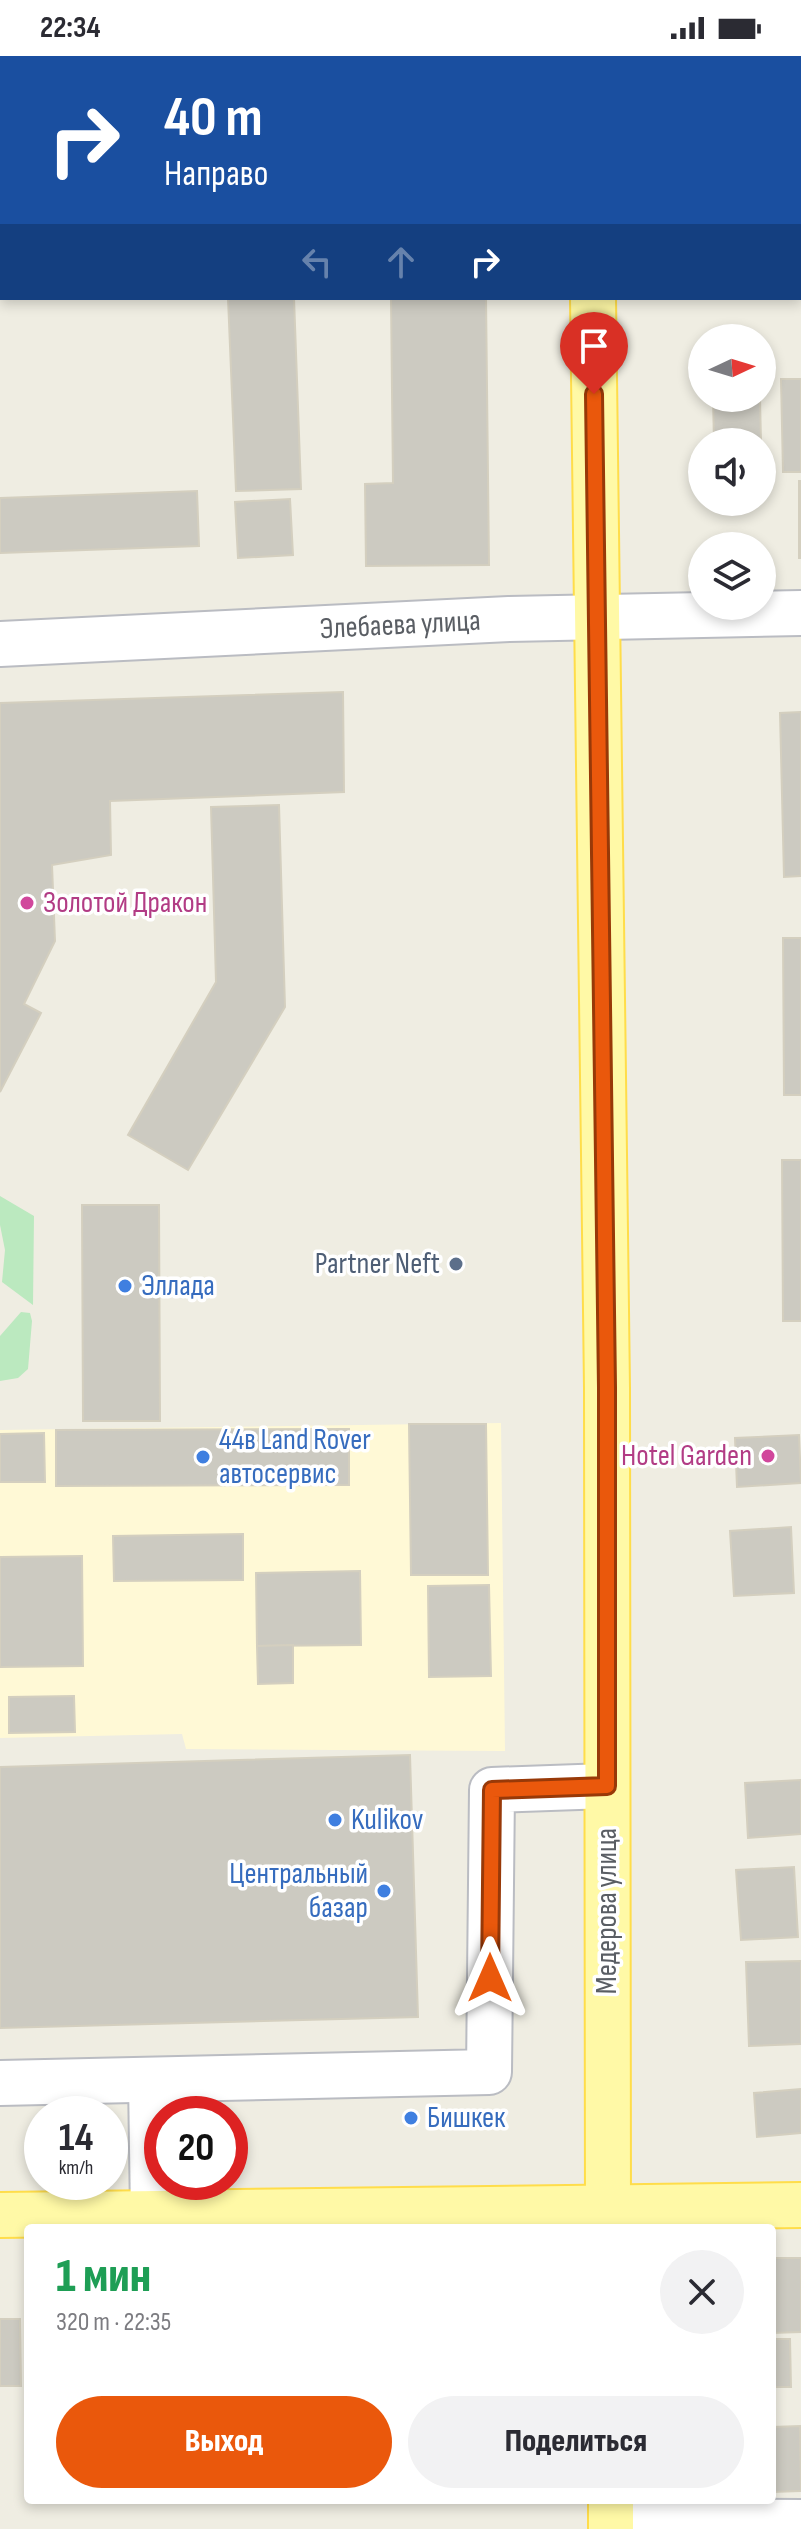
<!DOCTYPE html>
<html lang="ru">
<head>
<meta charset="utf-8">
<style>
  :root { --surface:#fff; --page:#f2f2f3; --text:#2b2b33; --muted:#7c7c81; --accent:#ea580c }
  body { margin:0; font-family:"Sofia Sans Condensed",sans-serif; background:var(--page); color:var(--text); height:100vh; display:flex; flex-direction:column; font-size:30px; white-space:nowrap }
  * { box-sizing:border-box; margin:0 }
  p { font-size:26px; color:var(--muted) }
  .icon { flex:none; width:44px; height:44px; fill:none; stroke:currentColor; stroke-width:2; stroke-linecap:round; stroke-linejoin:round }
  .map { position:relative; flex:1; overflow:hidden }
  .sheet { position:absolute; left:24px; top:2168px; width:752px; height:280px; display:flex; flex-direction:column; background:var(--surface); border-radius:8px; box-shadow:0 4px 12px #0003 }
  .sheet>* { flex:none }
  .top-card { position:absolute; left:0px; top:0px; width:802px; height:244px; box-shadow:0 4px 12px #0003; background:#1a4fa0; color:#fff; overflow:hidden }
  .needle { width:52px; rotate:86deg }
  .fabs { position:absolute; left:688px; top:268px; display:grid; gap:16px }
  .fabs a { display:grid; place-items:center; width:88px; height:88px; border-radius:50%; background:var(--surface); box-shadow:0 4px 12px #0003; font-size:40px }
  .speed { position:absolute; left:24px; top:2040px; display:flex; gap:16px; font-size:40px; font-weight:700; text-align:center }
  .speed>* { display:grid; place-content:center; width:104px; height:104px; border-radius:50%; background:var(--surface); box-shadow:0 4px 12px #0003; line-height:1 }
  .speed small { font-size:20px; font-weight:400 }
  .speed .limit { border:12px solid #d22; background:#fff; color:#111 }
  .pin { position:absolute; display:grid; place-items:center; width:68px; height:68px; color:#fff; margin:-82px -34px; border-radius:50% 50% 50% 0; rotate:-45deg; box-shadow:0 0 8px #0007 }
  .pin .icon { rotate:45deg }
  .me { position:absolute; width:88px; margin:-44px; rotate:0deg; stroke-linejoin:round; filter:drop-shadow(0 0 6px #0008) }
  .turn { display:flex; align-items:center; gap:28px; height:168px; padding:0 32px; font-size:36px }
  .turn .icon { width:104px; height:104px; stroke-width:2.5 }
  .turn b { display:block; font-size:56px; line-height:68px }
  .lanes { display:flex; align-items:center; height:76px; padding:0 32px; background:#0003; justify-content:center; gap:40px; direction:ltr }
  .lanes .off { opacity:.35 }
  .round { display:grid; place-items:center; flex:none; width:84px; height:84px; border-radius:42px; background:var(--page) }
  .head { display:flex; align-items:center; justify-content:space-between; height:136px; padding:0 32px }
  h1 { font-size:48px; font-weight:800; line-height:60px; color:#1e9e55 }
  .button { display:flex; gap:16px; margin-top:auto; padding:16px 32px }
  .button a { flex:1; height:92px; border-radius:48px; background:var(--accent); color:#fff; font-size:32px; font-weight:800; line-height:92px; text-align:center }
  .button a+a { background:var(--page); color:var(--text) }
  .status { display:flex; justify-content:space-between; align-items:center; height:56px; padding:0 40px; background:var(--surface); direction:ltr }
  .status svg { height:22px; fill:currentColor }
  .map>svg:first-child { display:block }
</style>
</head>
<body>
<div class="status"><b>22:34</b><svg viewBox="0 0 49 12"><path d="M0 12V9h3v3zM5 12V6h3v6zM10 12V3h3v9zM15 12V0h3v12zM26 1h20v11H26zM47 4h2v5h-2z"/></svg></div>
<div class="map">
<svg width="801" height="2473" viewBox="0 0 801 2473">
  <rect width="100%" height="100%" fill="#efede2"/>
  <path fill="#fff9d6" d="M501 1367 505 1695 186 1693 182 1678 0 1682V1374Z"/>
  <g fill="#bbe9bf">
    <path d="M0 1140 34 1160 33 1249 2 1226 5 1194 0 1169Z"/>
    <path d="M21 1256 30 1257 32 1265 28 1313 18 1322 0 1325V1280Z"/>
  </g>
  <g fill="#cccac1" stroke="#d4cfbf" stroke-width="2">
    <path d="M212 0 213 2H84L168 0Z"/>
    <path d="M228 242H294L301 433 236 435Z"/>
    <path d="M391 242H486L489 509 366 510 365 428 393 427Z"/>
    <path d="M781 323H801V416H783Z"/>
    <path d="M713 342H760L761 386H714Z"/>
    <rect x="799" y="425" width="2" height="77"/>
    <path d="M197 435 199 490 0 497V442Z"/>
    <path d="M290 443 293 499 238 502 235 446Z"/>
    <path d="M343 636 344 736 110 745 111 799 52 809 55 885 24 948 41 957 0 1036V647Z"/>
    <path d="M801 656V820L784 821 780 657Z"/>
    <path d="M279 749 285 951 188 1114 128 1079 216 926 211 751Z"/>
    <path d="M783 882H801V1039H784Z"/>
    <path d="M782 1104H801V1265H783Z"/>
    <path d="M82 1149H159L160 1365H83Z"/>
    <path d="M409 1368H486L488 1519H411Z"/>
    <path d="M349 1373V1429L56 1430V1374Z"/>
    <path d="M44 1377 45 1426H0V1378Z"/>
    <path d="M799 1379 801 1427 737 1431 735 1382Z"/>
    <path d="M791 1471 794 1537 734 1540 730 1475Z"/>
    <path d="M243 1478V1524L114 1525 113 1480Z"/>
    <path d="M82 1500 83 1610 0 1611V1501Z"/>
    <path d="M360 1515 361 1589 257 1590 256 1517Z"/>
    <path d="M489 1529 491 1620 429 1621 428 1530Z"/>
    <path d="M293 1589V1627L258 1628 257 1590Z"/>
    <path d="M74 1640 75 1676 9 1677V1641Z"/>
    <path d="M410 1699 418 1961 0 1972V1711Z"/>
    <path d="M801 1724V1778L748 1782 745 1727Z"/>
    <path d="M794 1811 798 1881 741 1884 736 1814Z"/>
    <path d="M801 1905V1988L749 1990 746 1906Z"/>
    <path d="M801 2033V2077L757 2081 754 2037Z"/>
    <path d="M772 2202H801V2276L772 2277Z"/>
    <path d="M0 2263H20L21 2330H0Z"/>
    <path d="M772 2283H790L791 2331H772Z"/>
    <path d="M800 2370 801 2435 772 2436V2371Z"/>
  </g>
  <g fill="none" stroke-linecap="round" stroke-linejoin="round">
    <defs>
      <g id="minor">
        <path d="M800 130H801"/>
        <path d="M0 209H2"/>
        <path d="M0 588 509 563 801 557"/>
        <path d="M151 2024 153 2158"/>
        <path d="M0 2027 489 2016 492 1734 607 1730"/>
        <path d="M611 2465 801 2466"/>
      </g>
      <g id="major">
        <path d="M590 0V2"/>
        <path d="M593 242 607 1332 608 2172"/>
        <path d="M0 2159 801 2149"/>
        <path d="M611 2444V2473"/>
      </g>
    </defs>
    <use href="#minor" stroke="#babcc2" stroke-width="48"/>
    <use href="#major" stroke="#ffdd4a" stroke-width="48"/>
    <use href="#minor" stroke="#fff" stroke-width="44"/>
    <use href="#major" stroke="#fff9a6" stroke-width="44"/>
  </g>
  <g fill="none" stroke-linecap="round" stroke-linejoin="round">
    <defs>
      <path id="route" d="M490 1922 492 1734 607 1730V1332L594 338"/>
    </defs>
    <use href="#route" stroke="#983908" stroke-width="20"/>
    <use href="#route" stroke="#ea580c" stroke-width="14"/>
  </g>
  <g fill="#d1479c" stroke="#fff" stroke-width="3">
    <circle cx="27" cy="847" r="8"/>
    <circle cx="768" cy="1400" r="8"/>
  </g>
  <circle fill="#5c6f8a" stroke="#fff" stroke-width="3" cx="456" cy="1208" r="8"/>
  <g fill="#3f7fe0" stroke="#fff" stroke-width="3">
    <circle cx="125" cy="1230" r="8"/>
    <circle cx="203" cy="1401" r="8"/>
    <circle cx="335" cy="1764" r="8"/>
    <circle cx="384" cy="1835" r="8"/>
    <circle cx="411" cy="2062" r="8"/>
  </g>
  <g text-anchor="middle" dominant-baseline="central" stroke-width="7" stroke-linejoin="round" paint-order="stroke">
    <g font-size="30" fill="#5a5e64" stroke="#fff">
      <text transform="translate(400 569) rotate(-3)">Элебаева улица</text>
      <text transform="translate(607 1855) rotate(-90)">Медерова улица</text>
    </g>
    <g font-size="30" fill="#b23c85" stroke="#fff" text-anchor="start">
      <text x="43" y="847">Золотой Дракон</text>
      <text x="752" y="1400" text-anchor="end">Hotel Garden</text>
    </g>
    <g font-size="30" fill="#4e5e75" stroke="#fff" text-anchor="end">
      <text x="440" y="1208">Partner Neft</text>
    </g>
    <g font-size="30" fill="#366cbe" stroke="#fff" text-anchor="start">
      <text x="141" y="1230">Эллада</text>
      <text x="219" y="1384">44в Land Rover<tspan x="219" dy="34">автосервис</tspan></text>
      <text x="351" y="1764">Kulikov</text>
      <text x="368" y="1818" text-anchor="end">Центральный<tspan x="368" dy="34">базар</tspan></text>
      <text x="427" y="2062">Бишкек</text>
    </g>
  </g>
</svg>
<div class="fabs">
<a><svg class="needle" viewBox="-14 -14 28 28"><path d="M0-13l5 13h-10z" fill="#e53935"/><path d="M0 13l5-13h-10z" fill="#7c7c81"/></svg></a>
<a><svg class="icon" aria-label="sound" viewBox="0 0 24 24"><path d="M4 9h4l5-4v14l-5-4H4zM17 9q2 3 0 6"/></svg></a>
<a><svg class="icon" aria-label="layers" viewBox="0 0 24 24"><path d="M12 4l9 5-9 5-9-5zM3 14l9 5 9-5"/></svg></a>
</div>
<div class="speed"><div>14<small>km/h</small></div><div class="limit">20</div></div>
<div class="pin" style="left:594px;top:338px;background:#d93025"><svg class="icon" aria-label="arrive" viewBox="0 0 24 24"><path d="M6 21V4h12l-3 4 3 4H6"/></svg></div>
<svg class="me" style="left:490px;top:1922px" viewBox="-20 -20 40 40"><path d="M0-17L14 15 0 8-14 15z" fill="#ea580c" stroke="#fff" stroke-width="4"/></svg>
<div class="top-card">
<div class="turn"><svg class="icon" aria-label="right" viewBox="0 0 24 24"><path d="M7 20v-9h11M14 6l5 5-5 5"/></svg><div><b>40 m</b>Направо</div></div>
<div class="lanes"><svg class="icon off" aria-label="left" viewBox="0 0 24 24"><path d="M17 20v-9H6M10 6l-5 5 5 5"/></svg><svg class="icon off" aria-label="ahead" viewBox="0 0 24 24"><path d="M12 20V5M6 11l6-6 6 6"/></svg><svg class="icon" aria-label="right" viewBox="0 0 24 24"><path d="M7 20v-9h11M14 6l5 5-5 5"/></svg></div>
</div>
<section class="sheet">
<div class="head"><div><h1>1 мин</h1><p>320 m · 22:35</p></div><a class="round"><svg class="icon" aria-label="close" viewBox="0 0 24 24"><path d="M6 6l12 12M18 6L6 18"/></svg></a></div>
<div class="button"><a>Выход</a><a>Поделиться</a></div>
</section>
</div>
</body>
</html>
